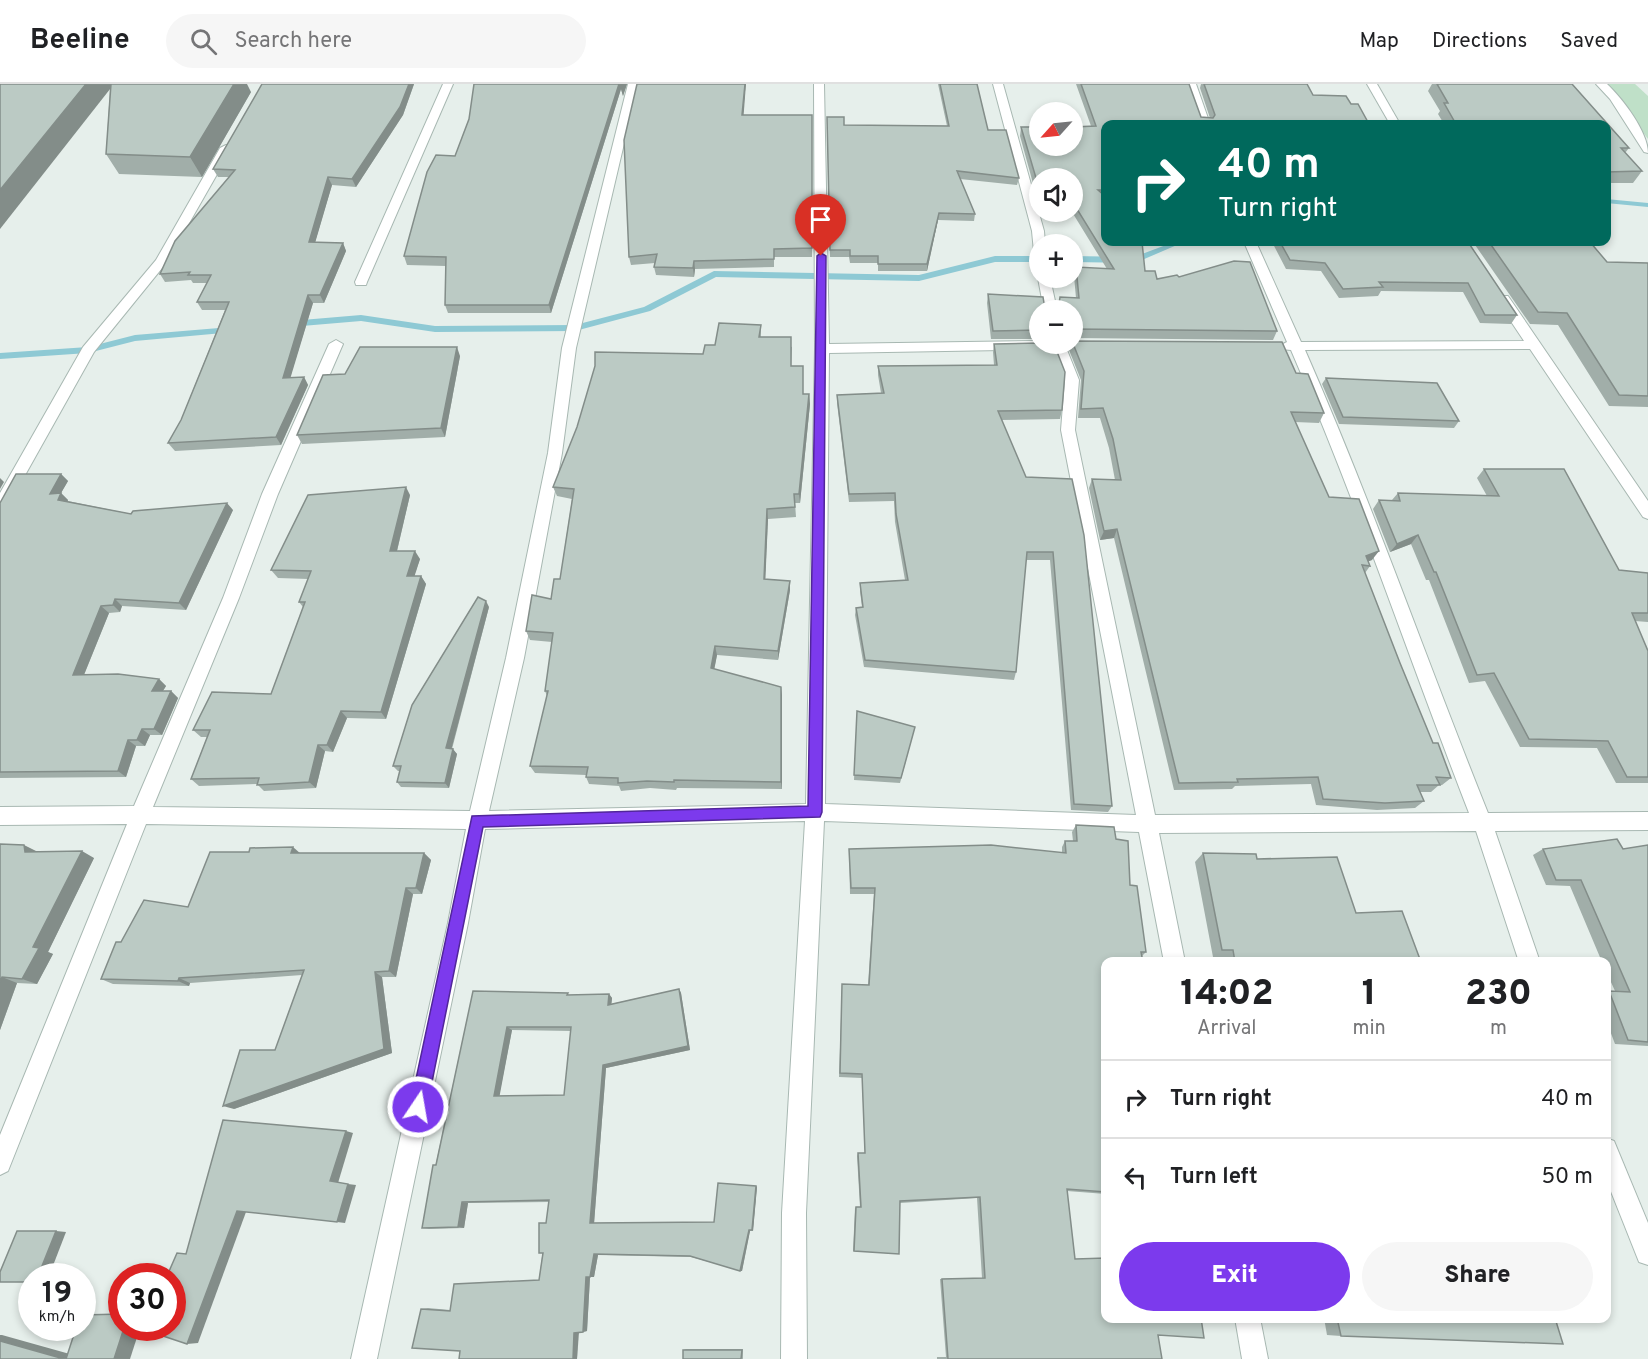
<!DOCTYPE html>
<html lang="en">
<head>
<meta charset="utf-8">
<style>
  :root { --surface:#fff; --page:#f6f6f6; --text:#202124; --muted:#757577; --line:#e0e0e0; --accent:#7c3aed }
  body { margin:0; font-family:Overpass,sans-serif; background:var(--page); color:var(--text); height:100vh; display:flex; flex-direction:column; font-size:22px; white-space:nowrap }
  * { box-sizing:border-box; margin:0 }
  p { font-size:20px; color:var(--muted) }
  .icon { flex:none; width:33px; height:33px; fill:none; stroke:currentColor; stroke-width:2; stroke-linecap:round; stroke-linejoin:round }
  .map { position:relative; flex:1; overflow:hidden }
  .details { position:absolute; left:1101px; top:873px; width:510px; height:366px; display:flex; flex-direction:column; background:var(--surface); border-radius:12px; box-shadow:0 3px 9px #0003 }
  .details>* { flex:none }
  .hud { position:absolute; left:1101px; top:36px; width:510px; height:126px; border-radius:12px; box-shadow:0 3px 9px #0003; background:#00695c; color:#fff; overflow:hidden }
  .needle { width:39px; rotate:243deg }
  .buttons { position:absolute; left:1029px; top:18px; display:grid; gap:12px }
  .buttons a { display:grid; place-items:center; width:54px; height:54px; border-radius:50%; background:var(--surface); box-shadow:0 3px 9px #0003; font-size:30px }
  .speed { position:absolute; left:18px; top:1179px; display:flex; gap:12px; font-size:30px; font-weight:700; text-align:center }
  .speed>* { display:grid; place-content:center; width:78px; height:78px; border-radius:50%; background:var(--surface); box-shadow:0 3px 9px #0003; line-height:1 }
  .speed small { font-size:15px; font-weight:400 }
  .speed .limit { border:9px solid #d22; background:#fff; color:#111 }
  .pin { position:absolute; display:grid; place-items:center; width:51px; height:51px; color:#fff; margin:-62px -26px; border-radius:50% 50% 50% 0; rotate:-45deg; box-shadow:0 0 6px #0007 }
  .pin .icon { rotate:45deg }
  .me { position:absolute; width:66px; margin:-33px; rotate:12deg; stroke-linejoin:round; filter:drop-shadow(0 0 4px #0008) }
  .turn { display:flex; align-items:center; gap:21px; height:126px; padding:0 18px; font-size:27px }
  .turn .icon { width:78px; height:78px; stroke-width:2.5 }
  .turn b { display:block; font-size:42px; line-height:51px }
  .eta { display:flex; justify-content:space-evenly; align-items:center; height:102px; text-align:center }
  .eta b { font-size:36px; font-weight:800; line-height:42px }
  .cta { display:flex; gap:12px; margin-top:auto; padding:12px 18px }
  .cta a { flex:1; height:69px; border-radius:36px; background:var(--accent); color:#fff; font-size:24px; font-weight:800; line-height:69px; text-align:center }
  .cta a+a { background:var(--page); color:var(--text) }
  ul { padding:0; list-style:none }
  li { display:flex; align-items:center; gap:18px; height:78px; padding:0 18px; border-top:2px solid var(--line) }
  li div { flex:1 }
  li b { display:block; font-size:22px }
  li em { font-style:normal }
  header { display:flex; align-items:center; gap:36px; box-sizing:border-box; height:84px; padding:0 30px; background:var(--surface); border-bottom:2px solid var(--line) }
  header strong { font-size:28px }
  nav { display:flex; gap:33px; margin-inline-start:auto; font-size:21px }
  .search { width:420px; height:54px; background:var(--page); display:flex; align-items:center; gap:15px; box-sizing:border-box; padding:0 21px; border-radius:33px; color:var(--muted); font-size:22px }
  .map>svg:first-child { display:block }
</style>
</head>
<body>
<header>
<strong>Beeline</strong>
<div class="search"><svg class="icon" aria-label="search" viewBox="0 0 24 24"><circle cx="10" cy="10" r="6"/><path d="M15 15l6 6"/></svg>Search here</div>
<nav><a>Map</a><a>Directions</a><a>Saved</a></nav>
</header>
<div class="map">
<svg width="1648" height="1275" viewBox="0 0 1648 1275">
  <rect width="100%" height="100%" fill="#e6efeb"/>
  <path fill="#bfe0c8" d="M1607 0H1635L1648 12V55Z"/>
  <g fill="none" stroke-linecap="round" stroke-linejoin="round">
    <g fill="#8ec9d4" fill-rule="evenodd">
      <path d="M1606 115 1648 119V123L1606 119Z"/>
      <path d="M1174 158H1184L1135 179 1072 178V172L1134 173Z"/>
      <path d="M995 172H1040V178H995L919 197 716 193 650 227 575 247 435 248 361 237 290 243 286 240 290 237 361 231 435 242 575 241 644 223 714 187 919 191Z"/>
      <path d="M231 243 234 244V248L135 257 88 269 0 275V269L88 263 135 251Z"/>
    </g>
    <defs>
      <g id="minor">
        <path d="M443 0H453L367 198 366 201H356L355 198Z"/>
        <path d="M628 0H638L576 264 562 369 524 574 489 727 806 720 815 265 814 0H824L829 260 1040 257V260L1065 261 1079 296 1075 346 1155 731 1469 729C1409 575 1357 418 1291 266L1281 265 1279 262 1287 258 1244 158H1256L1301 258 1524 257 1496 215 1498 212H1508L1648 417V435L1643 433 1530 265 1305 266C1372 418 1426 575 1488 729L1648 728V746L1495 747 1540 878H1519L1476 747 1159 749 1185 878H1164L1139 748 824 737 806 1129 807 1275H781L782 1129 805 737 485 745 468 839 377 1275H351L448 839 466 745 146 740 8 1087 0 1091V1051L127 740 0 741V723L134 722 223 514 262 410 329 260 336 256 343 260 278 410 239 514 153 723 470 727 506 574 548 369 562 264ZM1053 265 1065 296 1061 346 1136 731 825 720 829 269Z"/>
        <path d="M993 0H1003L1044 147 1045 160H1040V172L1034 168 1032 147Z"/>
        <path d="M1186 0H1196L1210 40H1200Z"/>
        <path d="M1367 0H1377L1400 40H1390Z"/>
        <path d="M1596 0H1607C1623 15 1648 48 1648 69L1644 68 1610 15Z"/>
        <path d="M226 61 232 64 167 178 94 268 5 427 0 429V409L83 263 156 176 220 64Z"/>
        <path d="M1039 191 1040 194H1050L1057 226H1044L1038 194Z"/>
        <path d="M1606 1054 1614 1057 1648 1139V1181L1639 1178 1606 1095Z"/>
        <path d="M1235 1234H1260L1268 1275H1242Z"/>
      </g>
    </defs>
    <use href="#minor" stroke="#a8b8b2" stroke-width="2"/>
    <use href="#minor" fill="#fff" fill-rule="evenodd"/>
  </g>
  <g fill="#a1aea9" fill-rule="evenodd">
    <path d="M0 0 251 8 202 93 119 90 106 70 110 5Z"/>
    <path d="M262 0H414L403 31 356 103 332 101 315 158 343 159 346 167 324 219H313L290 293H304L308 301 281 361 175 367 168 359 181 336 225 226H202L197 218 207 199H193L191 196 165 198 160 190 229 93H218L213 85Z"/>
    <path d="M474 0H627L623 12 621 5 551 229H448L445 221 446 182 407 181 404 172 455 72 469 35Z"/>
    <path d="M938 0H977L988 46 1019 94 1017 101 960 95 975 130 974 137 938 136 927 187H878V179H850L849 173H830L827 33 844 41 947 42Z"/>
    <path d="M1076 0H1189L1201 33 1210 34 1200 4 1201 0H1307L1313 11 1351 20 1369 40H1106V158L1157 195 1179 193 1277 247 1273 256 1072 254V226H1040V255H991L987 219 988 210 1044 219 1059 220 1076 214 1074 192 1076 183 1107 185 1072 128V94H1040V103H1034L1020 52 1021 43 1091 42Z"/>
    <path d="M1432 0H1572L1629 64 1625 69 1642 87 1633 99H1606V40H1444L1438 30 1440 27 1428 7Z"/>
    <path d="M743 31H812V173H774V183L695 185 694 193 656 191 654 183 655 179 631 181 629 173Z"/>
    <path d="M1272 158H1468L1517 231 1511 240 1480 239 1463 208 1381 207 1378 212 1339 214 1321 187 1286 185Z"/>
    <path d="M1473 158H1489L1607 178 1648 179V323L1609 322 1558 241 1530 240Z"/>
    <path d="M761 241V253L792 263 791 282 803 310H809L810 320 800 419H795L796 433 768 435 765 495 790 497V506L778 576 717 571 714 585 782 611V705L677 704 676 706 650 704 621 707 619 702 589 700 586 693V691L535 689 530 682 547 612 545 607 552 558 530 556 526 547 551 515 560 495 572 415 557 412 553 403 703 270 715 261Z"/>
    <path d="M1072 257 1296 289 1324 329 1319 339 1295 338 1329 413 1372 476 1368 477 1370 482 1365 489 1400 579 1433 659 1451 694 1442 701H1439L1431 708H1420L1424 717 1415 724 1377 726 1316 721 1311 700 1235 702 1232 705 1174 706 1114 454 1100 456 1089 404 1092 395 1115 396 1109 364 1100 334H1078L1081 296 1069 266 1071 260H1072Z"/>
    <path d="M994 260 1062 326 1060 335 1001 336 1026 393 1072 395 1112 722 1108 728 1071 726 1050 476H1026L1016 588 1014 596 864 583 855 531 856 524 862 523 860 507V499L905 496 895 438 894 417 849 418 837 319V311L881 309 878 291V282L994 281 993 268Z"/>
    <path d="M460 272 445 353 302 360 297 351 345 290Z"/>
    <path d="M1326 294 1459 337 1454 344 1339 340 1322 300Z"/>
    <path d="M1484 385 1619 486 1648 489V538L1635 537 1648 567V699H1616L1597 664 1520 663 1485 597 1469 599 1429 496H1426L1411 460 1390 468 1373 425 1379 416H1392L1398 409 1487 412 1477 394Z"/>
    <path d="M61 390 68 397 61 409 68 416V417L131 430 233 426 186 526 122 522 120 528 109 529 84 591 159 595 166 602 163 607H171L178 614 162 651H150L145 662H136L126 693 0 694V419Z"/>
    <path d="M410 411 397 467 420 475 414 492H421L426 500 386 635 347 634 333 668 325 667 316 704 264 707 257 700 199 702 191 695 207 653H201L193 646 271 610 303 523 299 518 308 495 278 494 271 486Z"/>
    <path d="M489 523 452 665 457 670 449 704 401 703 397 698 400 687H398L393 682Z"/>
    <path d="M857 627 915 643 900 699 854 696Z"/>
    <path d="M1076 741 1116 755 1130 801 1146 868 1142 872 1106 878V1110L1067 1107 1075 1175 1158 1251 1162 1275H937V1273H946L940 1195 982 1194 977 1114 900 1119 899 1170 853 1167 855 1124 856 1123H860L857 1072 858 1069H865L862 994 839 993 842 905 868 901 874 810H850L849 765 1062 769V763L1065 757H1073L1072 748Z"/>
    <path d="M0 760 38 768 94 774 48 868 53 870 37 900 17 899 0 946Z"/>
    <path d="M1648 761V962L1615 960 1606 936V908L1609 907H1615L1606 887V878H1602L1570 802 1546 801 1533 771 1543 765H1623Z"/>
    <path d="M300 769H424L431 776 422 810H413L396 893H382L392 969 234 1025 275 966 302 891 190 899 189 902 113 900 101 895 121 858 188 823Z"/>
    <path d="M1203 769 1257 775 1356 829 1421 878H1225L1224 873H1213L1195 778Z"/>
    <path d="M679 905 681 909 690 966 606 984 594 1139 714 1138 756 1102 757 1103 753 1147H750L742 1187 691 1173 598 1171 594 1193H590L587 1247 578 1249 577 1275H459L460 1267 421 1225 428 1224 450 1226 539 1196 549 1118 468 1119 464 1144 429 1145 422 1144 473 907 570 911 609 910 612 914 611 920ZM512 946 571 947 564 1011 499 1012Z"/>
    <path d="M1324 1234H1555L1341 1252 1327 1251Z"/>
    <path d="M686 1265H743V1275L683 1266Z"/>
  </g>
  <g fill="#838d89">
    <path d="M86 0H114L0 145V106Z"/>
    <path d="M234 0H247L251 8 202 93 190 73Z"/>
    <path d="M409 0H414L403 31 356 103 352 95Z"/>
    <path d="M619 0H627L623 12 621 5 551 229 549 221Z"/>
    <path d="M745 0H746L743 39 742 31Z"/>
    <path d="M328 93 332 101 313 166 309 158Z"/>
    <path d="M939 129 938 136 927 187V180Z"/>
    <path d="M343 159 346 167 324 219 320 211Z"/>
    <path d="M694 177 695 185 694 193 693 184Z"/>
    <path d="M308 211 313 219 288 302 283 294Z"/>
    <path d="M457 263 460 272 445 353 441 344Z"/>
    <path d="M304 293 308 301 281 361 276 353Z"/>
    <path d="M809 310 810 320 800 419 799 410Z"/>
    <path d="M61 390 68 397 61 409 68 416 65 423 50 410Z"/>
    <path d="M0 394 4 398 0 405Z"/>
    <path d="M406 403 410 411 395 475 390 467Z"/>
    <path d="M227 419 233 426 186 526 179 519Z"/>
    <path d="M767 425 768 435 765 504 764 495Z"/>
    <path d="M1117 445 1114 454 1100 456 1104 447Z"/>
    <path d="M1418 451 1411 460 1390 468 1397 460Z"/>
    <path d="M415 467 420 475 412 500 407 492Z"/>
    <path d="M1379 467 1372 476 1359 481 1366 472Z"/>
    <path d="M421 492 426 500 386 635 381 628Z"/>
    <path d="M790 497V506L778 576V567Z"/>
    <path d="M115 515 122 522 120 528 113 521Z"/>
    <path d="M486 517 489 523 450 670 446 664Z"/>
    <path d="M101 522 109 529 81 598 73 591Z"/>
    <path d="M715 562 717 571 713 592 711 584Z"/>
    <path d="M159 595 166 602 159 613 152 607Z"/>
    <path d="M781 603 782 611V705L781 698Z"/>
    <path d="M171 607 178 614 162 651 154 645Z"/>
    <path d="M341 627 347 634 333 668 327 661Z"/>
    <path d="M142 645 150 651 145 662 137 656Z"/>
    <path d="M128 656 136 662 126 693 118 687Z"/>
    <path d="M318 661 325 667 316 704 309 698Z"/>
    <path d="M453 665 457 670 449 704 445 699Z"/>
    <path d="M24 761 38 768H25Z"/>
    <path d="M293 763 301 770 291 769Z"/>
    <path d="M82 767 94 774 48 868 53 870 37 900 22 895 33 863Z"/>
    <path d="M424 769 431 776 422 810 416 804Z"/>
    <path d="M406 804 413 810 396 893 389 887Z"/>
    <path d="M375 888 382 893 392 969 234 1025 223 1022Z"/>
    <path d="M2 893 17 899 0 946V898Z"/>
    <path d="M179 894 190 899 189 902 178 897Z"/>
    <path d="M679 905 681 909 690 966 606 984 594 1140 590 1139 603 981Z"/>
    <path d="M609 910 612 914 611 925 608 921Z"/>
    <path d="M507 943 512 946 499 1015 494 1012Z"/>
    <path d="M346 1047 353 1049 338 1099 330 1097Z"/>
    <path d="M348 1100 356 1101 345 1139 337 1138Z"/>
    <path d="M756 1102 757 1103 753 1147 752 1146Z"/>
    <path d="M462 1118 468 1119 464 1144 458 1143Z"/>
    <path d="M237 1127 246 1128 198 1259 187 1260Z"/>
    <path d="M749 1146 750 1147 742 1187H740Z"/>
    <path d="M56 1147 66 1148 49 1192H38Z"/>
    <path d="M594 1170 598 1171 594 1193H590L587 1247 583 1248 586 1193Z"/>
    <path d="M124 1244H140L130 1275H114Z"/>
    <path d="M579 1248 577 1275H573L574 1249Z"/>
    <path d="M0 1251H2L84 1274 64 1275 0 1257Z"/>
  </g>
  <g fill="#bbcac4" stroke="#838d89" stroke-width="1.5" fill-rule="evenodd">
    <path d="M0 0H86L0 106Z"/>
    <path d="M111 0H234L190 73 106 70Z"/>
    <path d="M262 0H409L400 23 352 95 328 93 309 158 343 159 320 211H308L283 294 304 293 276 353 168 359 181 336 229 218H197L211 191H188L190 188 160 190 175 157 235 86 213 85Z"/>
    <path d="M474 0H619L549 221H445L446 173 404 172 427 88 436 71 455 72 469 35Z"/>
    <path d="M637 0H745L742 31H812V164L774 165V175L694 177 693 184 654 183 657 170 629 173 624 56Z"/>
    <path d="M940 0H977L988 46H1006L1019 94 957 87 975 130 939 129 927 180H878V172H850V166H830L827 33H844V41L949 42Z"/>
    <path d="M1081 0H1189L1201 33 1213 34 1215 31 1204 0H1307L1313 11 1346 12 1351 20H1358L1369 40H1106V106H1098L1106 113V158H1142L1145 187H1155L1157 195 1177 191 1179 193 1234 177 1250 178 1277 247 1074 245 1072 248V226H1040V246L993 247 988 210 1043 213 1044 219 1059 220 1060 213 1079 214 1076 183 1114 185 1072 117V94H1036L1021 43H1040V62H1072V43L1096 42Z"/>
    <path d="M1437 0H1572L1629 64H1621L1642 87 1606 88V40H1456L1444 19H1448Z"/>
    <path d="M1280 158H1468L1517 231H1485L1468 199 1379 198 1383 203 1343 205 1325 179 1290 176Z"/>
    <path d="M1489 158H1590L1607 178 1648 179V312L1619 311 1567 229 1538 228Z"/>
    <path d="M719 239 761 241 759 253H791V282H803V310H809L799 410H794L795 423 767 425 764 495 790 497 778 567 715 562 711 584 781 603V698L674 696V698L647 697 618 699V694L586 693 588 683 530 682 548 607H545L553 549 526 547 532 511 551 515 554 495H560L574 405 553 403 577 343 595 282V268L703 270 705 261H715Z"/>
    <path d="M1072 257 1282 258 1296 289 1308 290 1324 329 1291 328 1329 413 1359 415 1379 467 1366 472 1370 482 1362 481 1400 579 1433 659H1438L1451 694 1436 693 1440 701H1417L1424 717 1385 719 1323 715 1318 693 1237 695 1238 698 1179 699 1117 445 1104 447 1092 395 1121 396 1113 355 1103 324 1081 325 1084 287Z"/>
    <path d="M1040 259V260H1054L1065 288 1062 326 998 327 1026 393 1072 395 1084 451 1112 722 1074 720 1053 468H1027L1016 588 865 576 856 524 863 523 860 499 908 496 896 430 895 409 849 410 837 311 884 309 878 282 997 281 994 260Z"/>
    <path d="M360 263H457L441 344 297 351 323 291 345 290Z"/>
    <path d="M1326 294 1437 299 1459 337 1343 333Z"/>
    <path d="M1484 385H1564L1619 486 1648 489V529H1632L1648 567V693H1627L1608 657 1529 655 1494 589 1477 591 1436 488H1434L1418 451 1397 460 1379 416 1400 417 1398 409 1499 412Z"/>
    <path d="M16 390H61L50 410 61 409 58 416 131 430 133 427 227 419 179 519 115 515 113 521 101 522 73 591 118 590 159 595 152 607H171L154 645H142L137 656H128L118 687 0 688V419Z"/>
    <path d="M406 403 390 467H415L407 492H421L381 628 341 627 327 661H318L309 698 257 701 259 694 191 695 210 646H193L212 608 271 610 305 518H299L311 487 271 486 308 411Z"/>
    <path d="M478 513 486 517 446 664 453 665 445 699 397 698 401 682H393L412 621Z"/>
    <path d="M857 627 915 643 901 694 854 691Z"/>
    <path d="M1076 741 1114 743 1116 755 1128 757 1130 801 1137 802 1146 868H1141L1143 878H1106V1108L1067 1105 1075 1175 1106 1174V1234H1201L1204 1254 1158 1251 1162 1275H948L942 1195 985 1194 980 1113 900 1117 899 1170 854 1167 856 1123H861L858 1069H865L862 990 840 989 842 900 869 901 875 804H851L849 765 991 761 1066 769 1065 757H1077Z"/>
    <path d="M1617 755 1623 765 1648 761V958L1628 956 1609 907 1630 908 1581 796H1556L1543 765Z"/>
    <path d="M0 760 24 761 25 768 82 767 33 863 39 864 22 895 2 893 0 898Z"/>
    <path d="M293 763 291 769H424L416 804H406L389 887 375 888 384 965 223 1022 240 966H275L304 886 179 894 178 897 101 895 116 858H121L144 816 188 823 210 768H249L250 764Z"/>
    <path d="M1203 769 1256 770 1257 775 1337 773 1356 829 1402 827 1421 878H1235L1233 866H1222Z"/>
    <path d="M679 905 688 962 603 981 590 1139 714 1138 718 1099 756 1102 752 1146H749L740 1187 690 1172 594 1170 590 1193H586L583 1248 574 1249 573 1275H459L460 1267 412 1264 421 1225 450 1227 454 1200 539 1196 543 1169H539V1139H546L549 1116 462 1118 458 1143 422 1144 433 1081H436L473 907 568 909 567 911 609 910 608 921ZM507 943H571L564 1011 494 1012Z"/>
    <path d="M223 1036 346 1047 330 1097 348 1100 337 1138 237 1127 187 1260 163 1252 166 1244H172V1192H167L177 1169 186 1170Z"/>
    <path d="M17 1147H56L38 1192H32V1198H0V1188Z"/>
    <path d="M122 1230V1244H124L114 1275H66L76 1244H82V1231Z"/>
    <path d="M1337 1234H1555L1563 1260 1341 1252Z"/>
    <path d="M0 1257 64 1275H0Z"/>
    <path d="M683 1266H742L741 1275H683Z"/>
  </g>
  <path fill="#7c3aed" stroke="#51269a" stroke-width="1.5" d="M821 169 826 172 822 728 820 733 483 743 427 1023 424 1029 418 1031 412 1029 410 1023 472 732 808 722 817 172Z"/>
</svg>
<div class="buttons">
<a><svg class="needle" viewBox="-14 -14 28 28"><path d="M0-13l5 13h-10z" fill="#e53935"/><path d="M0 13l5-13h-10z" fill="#757577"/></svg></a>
<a><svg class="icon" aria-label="sound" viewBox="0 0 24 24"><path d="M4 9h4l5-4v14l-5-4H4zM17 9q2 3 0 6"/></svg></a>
<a>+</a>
<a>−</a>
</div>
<div class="speed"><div>19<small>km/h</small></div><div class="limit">30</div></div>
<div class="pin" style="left:821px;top:172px;background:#d93025"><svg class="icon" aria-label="arrive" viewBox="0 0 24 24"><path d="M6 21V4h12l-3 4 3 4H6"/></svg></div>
<svg class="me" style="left:418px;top:1023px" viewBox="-20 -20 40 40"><circle r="17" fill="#7c3aed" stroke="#fff" stroke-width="3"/><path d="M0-11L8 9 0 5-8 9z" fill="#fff"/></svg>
<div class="hud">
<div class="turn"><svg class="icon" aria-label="right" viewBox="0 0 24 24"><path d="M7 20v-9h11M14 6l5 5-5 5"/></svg><div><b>40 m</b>Turn right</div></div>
</div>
<section class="details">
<div class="eta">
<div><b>14:02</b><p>Arrival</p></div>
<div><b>1</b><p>min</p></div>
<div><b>230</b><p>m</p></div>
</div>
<ul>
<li><svg class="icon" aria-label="right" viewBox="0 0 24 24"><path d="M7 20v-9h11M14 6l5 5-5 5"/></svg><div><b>Turn right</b></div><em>40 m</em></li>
<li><svg class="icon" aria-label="left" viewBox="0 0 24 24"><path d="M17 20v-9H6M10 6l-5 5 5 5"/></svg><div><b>Turn left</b></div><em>50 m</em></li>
</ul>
<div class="cta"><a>Exit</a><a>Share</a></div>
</section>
</div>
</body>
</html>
